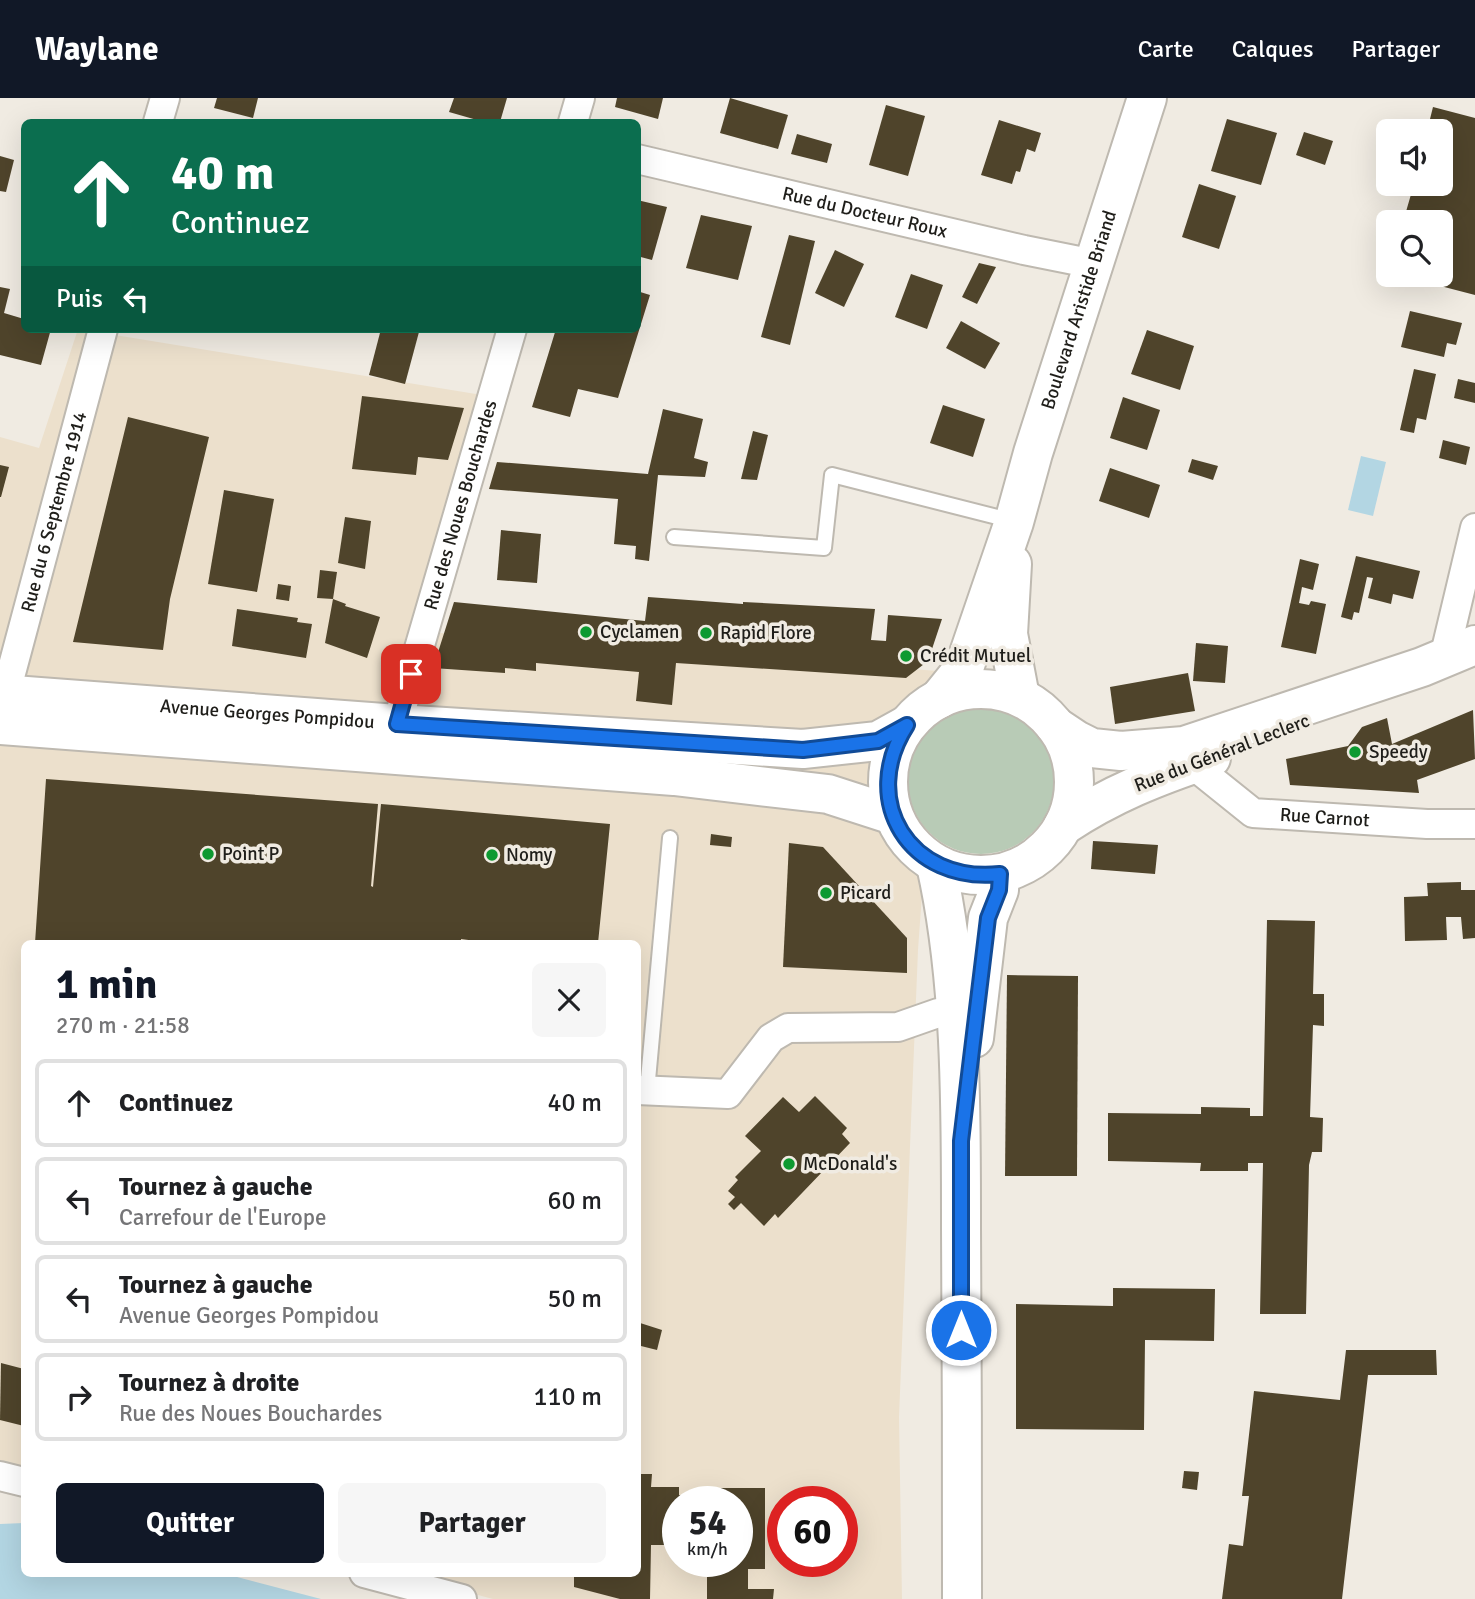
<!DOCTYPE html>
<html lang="fr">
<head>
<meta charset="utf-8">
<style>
  :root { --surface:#fff; --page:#f6f6f6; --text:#202124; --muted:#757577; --line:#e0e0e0; --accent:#111827 }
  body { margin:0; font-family:Signika,sans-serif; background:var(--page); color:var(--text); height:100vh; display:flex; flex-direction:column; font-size:26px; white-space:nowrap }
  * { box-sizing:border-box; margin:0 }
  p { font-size:23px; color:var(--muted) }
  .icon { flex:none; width:38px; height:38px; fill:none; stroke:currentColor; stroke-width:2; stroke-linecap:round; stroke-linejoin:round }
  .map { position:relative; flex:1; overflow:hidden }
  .details { position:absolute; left:21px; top:842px; width:620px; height:637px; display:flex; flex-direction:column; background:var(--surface); border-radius:10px; box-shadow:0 7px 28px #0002 }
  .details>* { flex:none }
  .guide { position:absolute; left:21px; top:21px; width:620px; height:214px; border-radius:10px; box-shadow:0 7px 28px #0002; background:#0b6e4f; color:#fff; overflow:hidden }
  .controls { position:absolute; left:1376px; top:21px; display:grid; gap:14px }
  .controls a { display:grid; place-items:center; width:77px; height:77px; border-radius:10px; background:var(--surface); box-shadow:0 7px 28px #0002; font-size:35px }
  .speed { position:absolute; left:662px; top:1388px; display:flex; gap:14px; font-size:35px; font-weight:700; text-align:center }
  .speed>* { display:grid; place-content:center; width:91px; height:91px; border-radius:50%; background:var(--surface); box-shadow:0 7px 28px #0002; line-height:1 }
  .speed small { font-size:18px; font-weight:400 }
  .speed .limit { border:10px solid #d22; background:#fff; color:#111 }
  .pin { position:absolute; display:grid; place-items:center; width:60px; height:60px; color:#fff; margin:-30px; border-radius:14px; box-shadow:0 4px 10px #0006 }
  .me { position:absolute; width:77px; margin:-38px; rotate:0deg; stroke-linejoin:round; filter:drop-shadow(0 0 5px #0008) }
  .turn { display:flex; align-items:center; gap:24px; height:147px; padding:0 35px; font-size:32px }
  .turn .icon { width:91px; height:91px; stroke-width:2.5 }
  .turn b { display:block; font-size:49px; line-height:60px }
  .then { display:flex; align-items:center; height:66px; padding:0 35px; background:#0003; gap:14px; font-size:26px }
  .round { display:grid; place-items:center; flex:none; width:74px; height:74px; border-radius:10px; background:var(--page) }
  .overview { display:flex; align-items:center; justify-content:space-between; height:119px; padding:0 35px }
  h1 { font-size:42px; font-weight:700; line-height:52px; color:var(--accent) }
  .action { display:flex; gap:14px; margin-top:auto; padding:14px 35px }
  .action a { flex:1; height:80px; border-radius:10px; background:var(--accent); color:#fff; font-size:28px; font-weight:700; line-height:80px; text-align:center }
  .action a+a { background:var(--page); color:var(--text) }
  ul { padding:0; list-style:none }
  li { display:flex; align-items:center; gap:21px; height:88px; margin:0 14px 10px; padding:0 21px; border:4px solid var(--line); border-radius:10px }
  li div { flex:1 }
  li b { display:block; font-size:26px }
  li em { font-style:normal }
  header { display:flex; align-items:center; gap:42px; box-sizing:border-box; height:98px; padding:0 35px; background:var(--accent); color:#fff }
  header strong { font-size:33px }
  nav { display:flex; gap:38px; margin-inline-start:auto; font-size:24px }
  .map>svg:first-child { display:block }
</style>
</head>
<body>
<header>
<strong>Waylane</strong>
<nav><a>Carte</a><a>Calques</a><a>Partager</a></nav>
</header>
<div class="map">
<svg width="1475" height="1501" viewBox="0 0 1475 1501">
  <rect width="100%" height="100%" fill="#f0ebe2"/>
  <path fill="#ece0cc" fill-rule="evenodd" d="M78 231 482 297 428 534 938 573 918 852 899 1319 902 1501H493L396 1475H637V845H24V1377L0 1370V339L39 350ZM677 1404H737V1463H677ZM782 1404H842V1463H782Z"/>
  <circle fill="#b8cbb6" cx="981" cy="683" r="73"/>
  <g fill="#b3d6e3">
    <path d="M1361 358 1386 364 1373 418 1348 412Z"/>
    <path d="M24 1425V1475H222L321 1501H0V1426Z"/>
  </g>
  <g fill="#4f442b">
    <path d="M217 0H258L253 20 214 10Z"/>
    <path d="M454 0H507L500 24H484L449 14Z"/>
    <path d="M617 0H663L658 21 615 9Z"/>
    <path d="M730 0 788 17 778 51 720 35Z"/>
    <path d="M886 7 925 18 908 78 869 67Z"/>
    <path d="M1433 9 1475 20V197L1402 178 1440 177V124H1403L1414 86H1440V33H1427Z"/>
    <path d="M1227 21 1277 35 1261 87 1211 73Z"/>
    <path d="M999 22 1041 35 1035 54 1027 51 1020 74 1016 73 1012 86 981 77Z"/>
    <path d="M1304 34 1333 43 1325 67 1296 57Z"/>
    <path d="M797 36 832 46 827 65 791 56Z"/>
    <path d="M0 58 14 62 6 94 0 93Z"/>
    <path d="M1199 86 1236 98 1219 151 1182 139Z"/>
    <path d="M637 102 667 109 652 162 637 158Z"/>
    <path d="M701 117 752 128 738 182 686 170Z"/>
    <path d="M789 137 815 143 790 247 761 239Z"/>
    <path d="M835 152 864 166 844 209 815 195Z"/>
    <path d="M979 165 996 169 977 206 962 199Z"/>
    <path d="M911 176 943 187 927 231 895 219Z"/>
    <path d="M0 189 10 191 4 215 24 221V231H51L41 267 0 257Z"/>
    <path d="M637 193 650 197 618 300 578 291 570 319 532 309 556 231H637Z"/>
    <path d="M1410 213 1462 225 1456 247 1447 245 1444 259 1401 249Z"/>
    <path d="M961 223 1000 245 985 271 946 250Z"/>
    <path d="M381 231H409L419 234 405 286 369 277Z"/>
    <path d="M1147 232 1194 248 1180 292 1131 276Z"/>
    <path d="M1414 271 1436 276 1426 322 1417 320 1414 335 1400 332Z"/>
    <path d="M1458 281 1475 285V305L1454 300Z"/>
    <path d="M362 298 464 310 448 362 418 359 416 377 352 371Z"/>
    <path d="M1123 299 1160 312 1147 352 1110 340Z"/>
    <path d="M943 307 985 321 973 359 930 345Z"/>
    <path d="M663 311 703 321 694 360 708 364 705 379 658 377 649 463 635 461 636 448 614 446 618 401 489 391 497 364 648 376Z"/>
    <path d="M128 319 209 339 170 501 163 552 73 544Z"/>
    <path d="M753 333 768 337 757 382 741 381Z"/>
    <path d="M1443 342 1470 349 1466 367 1439 360Z"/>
    <path d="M1192 361 1218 368 1213 382 1188 374Z"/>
    <path d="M0 367 9 369 1 399H0Z"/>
    <path d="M1110 370 1160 387 1149 420 1099 403Z"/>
    <path d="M224 392 274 401 257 494 208 486Z"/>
    <path d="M345 419 371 423 365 471 338 465Z"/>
    <path d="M501 432 541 436 537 485 497 482Z"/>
    <path d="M1356 458 1420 473 1413 501 1393 496 1391 506 1368 500 1373 480 1367 479 1359 515 1354 514 1352 522 1341 519Z"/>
    <path d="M1300 461 1319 466 1313 492 1302 489 1299 505 1309 507 1311 503 1326 506 1316 556 1281 549Z"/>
    <path d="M320 472 337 474 333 501 346 506 345 508 380 519 367 560 325 545 333 501 317 500Z"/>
    <path d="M278 486 291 488 289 503 276 501Z"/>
    <path d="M648 499 743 506V504L875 511 871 542 886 543 888 517 942 521 928 563 906 580 676 565 672 607 636 603 639 574 536 565V573L505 570V575L433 570 454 504 645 523Z"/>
    <path d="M237 511 298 520 297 524 312 526 306 560 232 548Z"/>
    <path d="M1196 545 1228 548 1225 585 1193 583Z"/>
    <path d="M1188 575 1195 613 1115 626 1110 589Z"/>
    <path d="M1473 612 1475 661 1417 682 1419 695 1290 687 1286 661 1348 648 1362 629 1387 620 1392 646Z"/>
    <path d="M46 681 378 706 371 788 373 789 381 706 610 726 598 845H476V843L461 841V845H35Z"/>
    <path d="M711 736 732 739 731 749 710 747Z"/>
    <path d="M1093 743 1158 747 1155 776 1091 771Z"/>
    <path d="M789 745 823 749 907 840V875L783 869Z"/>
    <path d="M1461 784V792H1475V840L1463 841 1461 819H1446L1447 842 1405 843 1404 799 1428 798 1427 785Z"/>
    <path d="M1267 822 1315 823 1313 896H1324V928L1313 927 1310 1019 1323 1020 1322 1054H1312L1309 1067 1306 1216H1260L1263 1065H1248V1073H1200L1201 1065 1108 1063V1015L1201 1016V1009L1250 1010V1018H1263Z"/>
    <path d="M1007 877 1078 878 1077 1078H1005Z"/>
    <path d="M815 998 847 1030 842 1036 850 1045 778 1120 775 1116 764 1128 741 1105 734 1112 728 1106 735 1099 728 1093 738 1082 735 1079 761 1053 745 1038 783 999 799 1014Z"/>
    <path d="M1113 1190 1215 1191 1214 1243 1145 1242 1144 1332 1016 1331V1206L1113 1208Z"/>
    <path d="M637 1224 662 1232 657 1252 637 1247Z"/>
    <path d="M1346 1252H1436L1437 1277H1368L1342 1501H1222L1229 1446 1243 1448 1249 1398H1242L1254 1293 1340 1302Z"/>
    <path d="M1 1265 24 1271V1328L0 1322Z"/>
    <path d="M1184 1373 1199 1374 1197 1392 1182 1390Z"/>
    <path d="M637 1376H652L651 1389H679V1397H706V1390H765V1471H748V1491H774L773 1501H707V1463H737V1404H677V1457H671V1447H651L650 1501H620L574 1489V1475H637Z"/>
  </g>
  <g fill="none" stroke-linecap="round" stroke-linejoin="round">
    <defs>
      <g id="service">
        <path d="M674 439 824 450 832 377 1013 423"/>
        <path d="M647 993 670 740"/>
      </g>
      <g id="minor">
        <path d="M158 24 165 0"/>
        <path d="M573 24 580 0"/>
        <path id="s1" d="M637 61 1024 152 1094 166"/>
        <path d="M1444 560 1475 430"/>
        <path id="s2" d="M8 597 10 579 103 231"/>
        <path id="s3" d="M397 626 512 231"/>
        <path id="s4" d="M1192 666 1253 715 1427 726H1475"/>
        <path d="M637 992 728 996 771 940 788 930 898 929 938 915H955"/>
        <path d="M0 1378 24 1384"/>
        <path d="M364 1475 462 1501"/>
      </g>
      <g id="secondary">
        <path d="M1055 628 1076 642 1092 650 1121 653 1184 648 1422 569 1475 547"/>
        <path d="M1063 728C1111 696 1157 678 1211 660"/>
      </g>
      <g id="primary">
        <path d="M1012 466 1008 536 1020 599"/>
        <circle cx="981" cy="684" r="93"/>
        <path id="s5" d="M0 596 397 626 803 651 878 643 907 627"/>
        <path id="s6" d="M939 601 964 570 1014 424 1033 355 1147 0"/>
        <path d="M0 627 674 678 828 696 893 717"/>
        <path d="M936 767C962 882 961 1012 961 1130 962 1254 962 1377 962 1501"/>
        <path d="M974 940 988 820 999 792 1000 776"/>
      </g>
    </defs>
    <use href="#service" stroke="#beb9b0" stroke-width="18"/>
    <use href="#minor" stroke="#beb9b0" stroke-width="32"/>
    <use href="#secondary" stroke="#beb9b0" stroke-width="42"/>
    <use href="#primary" stroke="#beb9b0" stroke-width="42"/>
    <use href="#service" stroke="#fff" stroke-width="14"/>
    <use href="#minor" stroke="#fff" stroke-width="28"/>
    <use href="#secondary" stroke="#fff" stroke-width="38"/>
    <use href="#primary" stroke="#fff" stroke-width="38"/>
  </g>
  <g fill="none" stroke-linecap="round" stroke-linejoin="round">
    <defs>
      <path id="route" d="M411 576 397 626 803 652 878 643 907 627C858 703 910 786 1000 776L999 792 988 820 961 1043V1232"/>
    </defs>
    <use href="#route" stroke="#114b97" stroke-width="18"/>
    <use href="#route" stroke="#1a73e8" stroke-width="12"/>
  </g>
  <g fill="#0d9a31" stroke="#f0ebe2" stroke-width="2.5">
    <circle cx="586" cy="534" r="7"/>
    <circle cx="706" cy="535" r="7"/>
    <circle cx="906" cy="558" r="7"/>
    <circle cx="1355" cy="654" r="7"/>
    <circle cx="208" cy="756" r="7"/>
    <circle cx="492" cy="757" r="7"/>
    <circle cx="826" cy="795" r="7"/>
    <circle cx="789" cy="1066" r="7"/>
  </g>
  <g text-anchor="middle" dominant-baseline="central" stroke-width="7" stroke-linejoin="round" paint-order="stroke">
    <g font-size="19" fill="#1f1e1a" stroke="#f0ebe2">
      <text stroke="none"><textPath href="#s1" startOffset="234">Rue du Docteur Roux</textPath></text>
      <text stroke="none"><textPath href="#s6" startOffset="416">Boulevard Aristide Briand</textPath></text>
      <text stroke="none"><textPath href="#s3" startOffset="228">Rue des Noues Bouchardes</textPath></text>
      <text stroke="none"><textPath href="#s2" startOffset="189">Rue du 6 Septembre 1914</textPath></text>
      <text stroke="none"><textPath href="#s5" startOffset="268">Avenue Georges Pompidou</textPath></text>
      <text transform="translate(1222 655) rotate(-21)">Rue du Général Leclerc</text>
      <text stroke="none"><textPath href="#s4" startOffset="150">Rue Carnot</textPath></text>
    </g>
    <g font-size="19" fill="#1f1e1a" stroke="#f0ebe2" text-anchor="start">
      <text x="600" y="534">Cyclamen</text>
      <text x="720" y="535">Rapid Flore</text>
      <text x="920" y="558">Crédit Mutuel</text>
      <text x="1369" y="654">Speedy</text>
      <text x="222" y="756">Point P</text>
      <text x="506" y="757">Nomy</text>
      <text x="840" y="795">Picard</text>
      <text x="803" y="1066">McDonald's</text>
    </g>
  </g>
</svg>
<div class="controls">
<a><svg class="icon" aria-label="sound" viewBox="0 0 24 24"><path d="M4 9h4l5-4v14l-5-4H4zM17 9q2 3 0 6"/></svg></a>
<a><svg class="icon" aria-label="search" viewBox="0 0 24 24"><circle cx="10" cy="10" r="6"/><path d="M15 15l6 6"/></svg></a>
</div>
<div class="speed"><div>54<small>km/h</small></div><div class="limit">60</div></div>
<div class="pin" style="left:411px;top:576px;background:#d93025"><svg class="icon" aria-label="arrive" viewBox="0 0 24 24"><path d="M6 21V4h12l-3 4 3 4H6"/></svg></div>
<svg class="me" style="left:961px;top:1232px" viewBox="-20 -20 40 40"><circle r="17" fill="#1a73e8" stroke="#fff" stroke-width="3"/><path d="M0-11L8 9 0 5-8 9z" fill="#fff"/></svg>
<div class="guide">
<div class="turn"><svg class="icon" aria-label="ahead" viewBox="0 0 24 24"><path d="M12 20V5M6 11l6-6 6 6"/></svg><div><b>40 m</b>Continuez</div></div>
<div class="then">Puis<svg class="icon" aria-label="left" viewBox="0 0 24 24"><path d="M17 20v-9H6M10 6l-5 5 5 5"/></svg></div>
</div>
<section class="details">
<div class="overview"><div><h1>1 min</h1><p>270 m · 21:58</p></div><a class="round"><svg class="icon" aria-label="close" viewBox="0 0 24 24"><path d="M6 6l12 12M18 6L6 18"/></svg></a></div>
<ul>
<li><svg class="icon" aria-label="ahead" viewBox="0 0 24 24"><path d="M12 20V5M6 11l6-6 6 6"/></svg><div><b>Continuez</b></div><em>40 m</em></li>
<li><svg class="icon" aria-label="left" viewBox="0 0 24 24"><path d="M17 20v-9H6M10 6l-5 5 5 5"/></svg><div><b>Tournez à gauche</b><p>Carrefour de l'Europe</p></div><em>60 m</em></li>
<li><svg class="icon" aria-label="left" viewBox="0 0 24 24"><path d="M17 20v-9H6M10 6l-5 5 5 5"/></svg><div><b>Tournez à gauche</b><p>Avenue Georges Pompidou</p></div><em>50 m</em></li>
<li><svg class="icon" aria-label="right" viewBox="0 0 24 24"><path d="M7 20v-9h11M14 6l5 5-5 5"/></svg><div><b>Tournez à droite</b><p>Rue des Noues Bouchardes</p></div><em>110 m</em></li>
</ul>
<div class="action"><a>Quitter</a><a>Partager</a></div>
</section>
</div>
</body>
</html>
